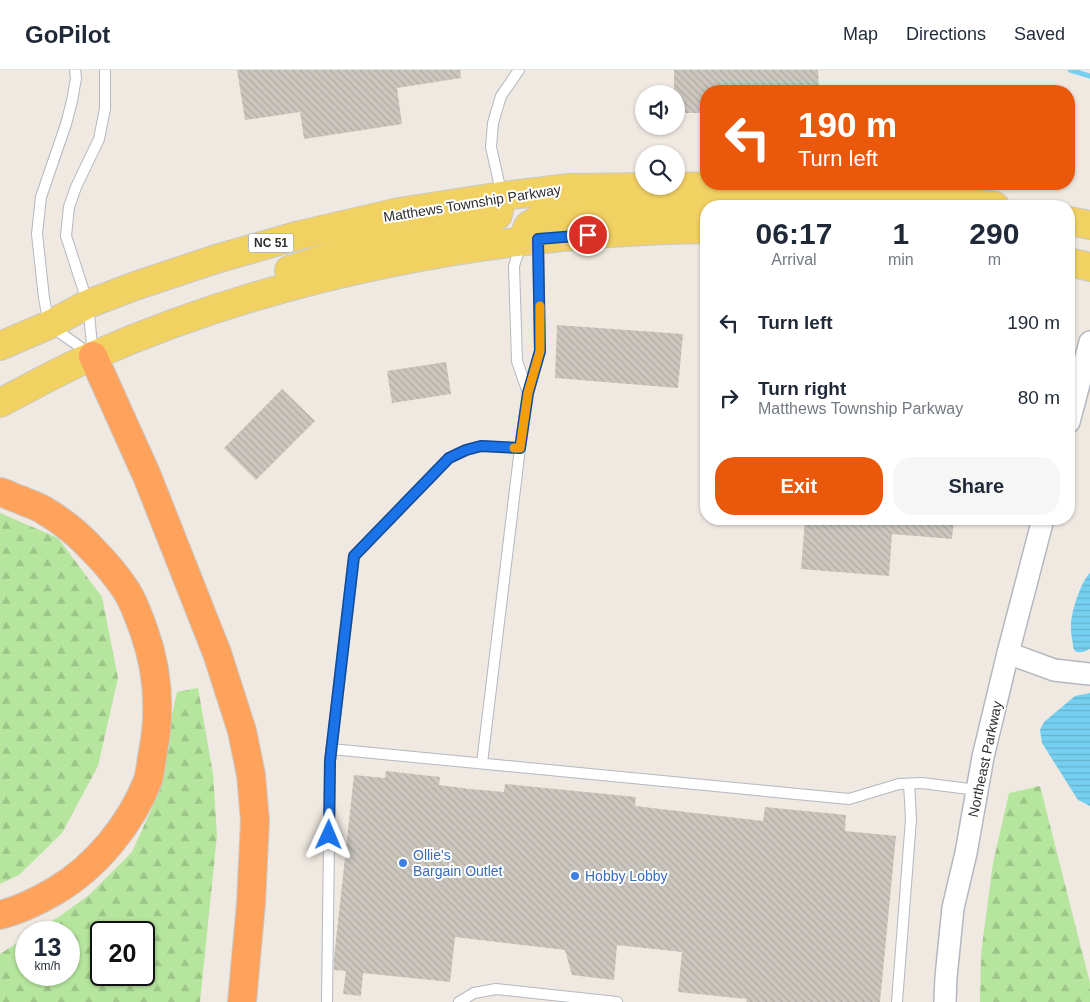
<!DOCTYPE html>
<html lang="en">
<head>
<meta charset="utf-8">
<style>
  :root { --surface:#fff; --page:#f6f6f7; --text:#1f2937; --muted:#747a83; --line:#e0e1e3; --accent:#ea580c }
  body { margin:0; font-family:Arial,sans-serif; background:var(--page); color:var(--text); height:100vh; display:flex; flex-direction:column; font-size:19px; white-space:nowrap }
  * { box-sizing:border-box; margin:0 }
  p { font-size:16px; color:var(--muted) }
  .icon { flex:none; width:28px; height:28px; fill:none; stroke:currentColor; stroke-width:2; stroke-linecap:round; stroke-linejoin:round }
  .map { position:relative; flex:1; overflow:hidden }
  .details { position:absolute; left:700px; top:130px; width:375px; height:325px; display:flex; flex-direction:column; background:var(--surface); border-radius:20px; box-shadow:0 1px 4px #0004 }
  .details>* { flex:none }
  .guide { position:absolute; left:700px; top:15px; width:375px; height:105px; border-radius:20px; box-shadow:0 1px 4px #0004; background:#ea580c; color:#fff; overflow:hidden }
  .tools { position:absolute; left:635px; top:15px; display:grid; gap:10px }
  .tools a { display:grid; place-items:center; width:50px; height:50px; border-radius:50%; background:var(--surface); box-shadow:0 1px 4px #0004; font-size:25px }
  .speed { position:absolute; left:15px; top:851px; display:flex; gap:10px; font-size:25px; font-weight:700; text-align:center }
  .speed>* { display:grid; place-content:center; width:65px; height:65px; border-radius:50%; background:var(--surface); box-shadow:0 1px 4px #0004; line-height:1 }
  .speed small { font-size:12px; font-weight:400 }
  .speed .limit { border:2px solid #111; border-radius:8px; background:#fff; color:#111 }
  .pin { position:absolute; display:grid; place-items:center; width:42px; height:42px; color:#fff; margin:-21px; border:2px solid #fff; border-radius:50%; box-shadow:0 1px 5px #0007 }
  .me { position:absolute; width:55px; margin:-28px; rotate:1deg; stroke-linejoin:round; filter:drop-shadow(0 0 4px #0008) }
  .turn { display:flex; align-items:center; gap:18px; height:105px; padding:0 15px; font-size:22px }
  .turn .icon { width:65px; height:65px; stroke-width:2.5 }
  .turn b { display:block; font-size:35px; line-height:42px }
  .eta { display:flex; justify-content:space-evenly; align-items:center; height:85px; text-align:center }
  .eta b { font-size:30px; font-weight:600; line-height:35px }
  .button { display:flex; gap:10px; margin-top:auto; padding:10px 15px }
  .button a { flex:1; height:58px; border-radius:20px; background:var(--accent); color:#fff; font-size:20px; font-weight:600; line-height:58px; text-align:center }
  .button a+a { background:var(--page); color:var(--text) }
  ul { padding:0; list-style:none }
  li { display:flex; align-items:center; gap:15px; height:75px; padding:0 15px }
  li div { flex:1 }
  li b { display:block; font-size:19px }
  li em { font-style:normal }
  header { display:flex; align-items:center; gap:30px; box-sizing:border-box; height:70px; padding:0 25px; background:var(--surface); border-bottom:1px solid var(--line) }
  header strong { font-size:24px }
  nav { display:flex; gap:28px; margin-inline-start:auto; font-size:18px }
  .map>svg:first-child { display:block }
</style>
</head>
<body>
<header>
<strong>GoPilot</strong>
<nav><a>Map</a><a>Directions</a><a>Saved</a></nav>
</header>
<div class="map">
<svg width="1090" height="932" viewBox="0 0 1090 932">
  <defs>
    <pattern id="forest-firs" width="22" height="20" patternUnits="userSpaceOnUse" patternTransform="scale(1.25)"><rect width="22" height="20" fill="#b6e59e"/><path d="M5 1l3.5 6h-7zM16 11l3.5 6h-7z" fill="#9dc588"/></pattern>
    <pattern id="water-rules" width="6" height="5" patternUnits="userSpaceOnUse" patternTransform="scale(1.25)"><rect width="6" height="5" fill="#75cff0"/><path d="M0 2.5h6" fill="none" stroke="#66b2ce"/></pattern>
    <pattern id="building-back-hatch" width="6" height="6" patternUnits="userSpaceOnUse" patternTransform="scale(1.25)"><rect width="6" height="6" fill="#cbc7bf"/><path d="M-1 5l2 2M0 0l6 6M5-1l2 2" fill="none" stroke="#afaba4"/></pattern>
  </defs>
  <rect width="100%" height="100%" fill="#efe9e1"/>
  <g fill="url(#forest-firs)" fill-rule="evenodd">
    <path d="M0 443 58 468 102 527 118 608 98 696 62 763 19 805 0 814Z"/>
    <path d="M198 618 213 704 217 765 200 932H0V884L26 867V905H69V862H34L60 846 89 825 132 782 152 738 177 622ZM101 862H144V905H101Z"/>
    <path d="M1040 716 1090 913V932H980L981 884 993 793 1009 723Z"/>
  </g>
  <g fill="url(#water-rules)">
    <path d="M1090 503V579C1086 581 1079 584 1075 581 1073 579 1073 576 1073 574 1071 565 1070 555 1072 546 1074 535 1082 510 1090 503Z"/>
    <path d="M1090 623V736L1078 730 1042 673 1040 660 1044 652 1075 626Z"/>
  </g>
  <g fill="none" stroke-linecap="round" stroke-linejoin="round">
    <path stroke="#75cff0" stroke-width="5" d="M1070 0 1090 6"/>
  </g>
  <g fill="url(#building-back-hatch)">
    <path d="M237 0H460L461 8 397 18 402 54 304 69 300 42 245 50Z"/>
    <path d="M674 0H818L819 21H706V43H676V24H674Z"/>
    <path d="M557 255 683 264 678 318 555 308Z"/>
    <path d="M446 292 451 324 392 333 387 301Z"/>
    <path d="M282 319 315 351 256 410 224 378Z"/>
    <path d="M805 449H954L952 469 892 464 889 506 801 499Z"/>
    <path d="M386 701 440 707 439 715 470 719 504 722 505 714 636 727 635 736 763 751 765 737 846 745 845 761 896 766 880 932H746L747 929 678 922 682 882 617 875 614 910 572 905 565 880 455 867 450 912 363 903 361 926 343 924 346 901 334 900V888L354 705 385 708Z"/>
  </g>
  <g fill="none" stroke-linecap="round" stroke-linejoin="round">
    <defs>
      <g id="lane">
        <path d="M75 0 76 8 72 31 66 54 41 127 37 164 44 228 49 255 90 284"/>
        <path d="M502 126 491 77 493 53 501 26 519 0"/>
        <path d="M521 174 514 196 517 291 528 323"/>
        <path d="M93 285 88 234 66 166 69 137 76 117 99 69 105 39V0"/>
        <path d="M331 679 849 729 899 714 922 713 977 720"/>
        <path d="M482 693 520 378 528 323 540 281 538 170"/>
        <path d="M327 932 330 691 354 486 449 388 466 380 481 376 520 378"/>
        <path d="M459 932 474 923 496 919 617 932"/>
        <path d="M897 932 911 749 909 714"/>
      </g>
      <g id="street">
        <path d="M1069 352 1090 272"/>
        <path d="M1008 583 1054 600 1090 604"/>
        <path d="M945 932 946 907 953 838 966 783 983 687 1008 583 1043 449"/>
      </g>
      <g id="primary">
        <path d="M1069 151 1090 155"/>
        <path d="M522 171 528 156 539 149 681 136 721 134"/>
        <path d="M1069 192 1090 197"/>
        <path d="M289 200 354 179 486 154 498 145 502 126"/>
        <path d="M0 276 49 255 88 234 135 216 216 189 300 165 399 142 502 126 569 118 745 116 910 125 995 136"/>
        <path d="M0 333C31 317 62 299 95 285 284 202 500 162 706 159"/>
      </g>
      <g id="highway">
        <path d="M93 286 147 406 217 583 242 661 251 705 255 751 251 833 242 932"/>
        <path d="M0 422C7 424 14 428 21 430 29 434 38 436 45 441 62 451 79 465 92 479 104 491 116 505 126 520 134 532 139 548 144 561 159 603 161 644 152 687 151 695 150 703 148 710 131 754 96 797 55 821 38 831 20 840 0 845"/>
      </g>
    </defs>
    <use href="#lane" stroke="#b4b7c1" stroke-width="12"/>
    <use href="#street" stroke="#b4b7c1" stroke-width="24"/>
    <use href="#primary" stroke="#c9c9c9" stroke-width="30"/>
    <use href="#highway" stroke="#c9c9c9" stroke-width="30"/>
    <use href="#lane" stroke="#fff" stroke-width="10"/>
    <use href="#street" stroke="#fff" stroke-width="21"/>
    <use href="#primary" stroke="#f2d163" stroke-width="28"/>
    <use href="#highway" stroke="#ffa35c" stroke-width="28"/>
  </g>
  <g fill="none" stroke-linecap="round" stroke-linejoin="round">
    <defs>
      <path id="route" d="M329 765 330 691 354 486 449 388 466 380 481 376 520 378 528 323 540 281 538 169 588 165"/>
    </defs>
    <use href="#route" stroke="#114b97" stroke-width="12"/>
    <use href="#route" stroke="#1a73e8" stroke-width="9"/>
    <path stroke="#f59e0b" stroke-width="9" d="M514 378H520L528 323 540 281V236"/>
  </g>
  <g fill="#3f7fe0" stroke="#fff" stroke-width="2">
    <circle cx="403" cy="793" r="5"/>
    <circle cx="575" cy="806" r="5"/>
  </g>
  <g text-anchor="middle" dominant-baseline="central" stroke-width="4" stroke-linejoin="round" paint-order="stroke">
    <rect fill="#fff" stroke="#6d6d6d" stroke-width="1" x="248.5" y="163.5" width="45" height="19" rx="4"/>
    <g font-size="12" font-weight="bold" fill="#2e2e2e">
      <text x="271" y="173">NC 51</text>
    </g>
    <g font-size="14" fill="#2e2e2e" stroke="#fff">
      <text transform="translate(472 133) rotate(-9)">Matthews Township Parkway</text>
      <text transform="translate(985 689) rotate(-78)">Northeast Parkway</text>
    </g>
    <g font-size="14" fill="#366cbe" stroke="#fff" text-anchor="start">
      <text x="413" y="785">Ollie's<tspan x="413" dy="16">Bargain Outlet</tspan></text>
      <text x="585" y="806">Hobby Lobby</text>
    </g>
  </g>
</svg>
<div class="tools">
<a><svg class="icon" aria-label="sound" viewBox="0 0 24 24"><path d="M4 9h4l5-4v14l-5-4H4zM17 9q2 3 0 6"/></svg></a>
<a><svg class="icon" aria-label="search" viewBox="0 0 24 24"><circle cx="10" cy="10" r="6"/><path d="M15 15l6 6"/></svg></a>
</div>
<div class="speed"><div>13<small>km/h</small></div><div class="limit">20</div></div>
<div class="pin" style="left:588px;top:165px;background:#d93025"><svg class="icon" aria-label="arrive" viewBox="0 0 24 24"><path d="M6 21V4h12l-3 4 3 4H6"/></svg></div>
<svg class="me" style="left:329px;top:765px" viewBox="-20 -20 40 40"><path d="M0-17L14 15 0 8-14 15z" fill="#1a73e8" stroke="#fff" stroke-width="4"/></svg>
<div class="guide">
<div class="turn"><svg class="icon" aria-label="left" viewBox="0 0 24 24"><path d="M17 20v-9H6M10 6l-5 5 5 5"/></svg><div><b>190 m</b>Turn left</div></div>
</div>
<section class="details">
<div class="eta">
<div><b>06:17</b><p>Arrival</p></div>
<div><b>1</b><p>min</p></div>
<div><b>290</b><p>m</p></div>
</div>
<ul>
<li><svg class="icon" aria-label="left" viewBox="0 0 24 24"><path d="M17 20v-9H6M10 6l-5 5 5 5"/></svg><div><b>Turn left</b></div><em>190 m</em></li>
<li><svg class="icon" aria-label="right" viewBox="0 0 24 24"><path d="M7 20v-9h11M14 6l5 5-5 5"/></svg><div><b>Turn right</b><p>Matthews Township Parkway</p></div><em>80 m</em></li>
</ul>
<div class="button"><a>Exit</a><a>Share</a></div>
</section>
</div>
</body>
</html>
